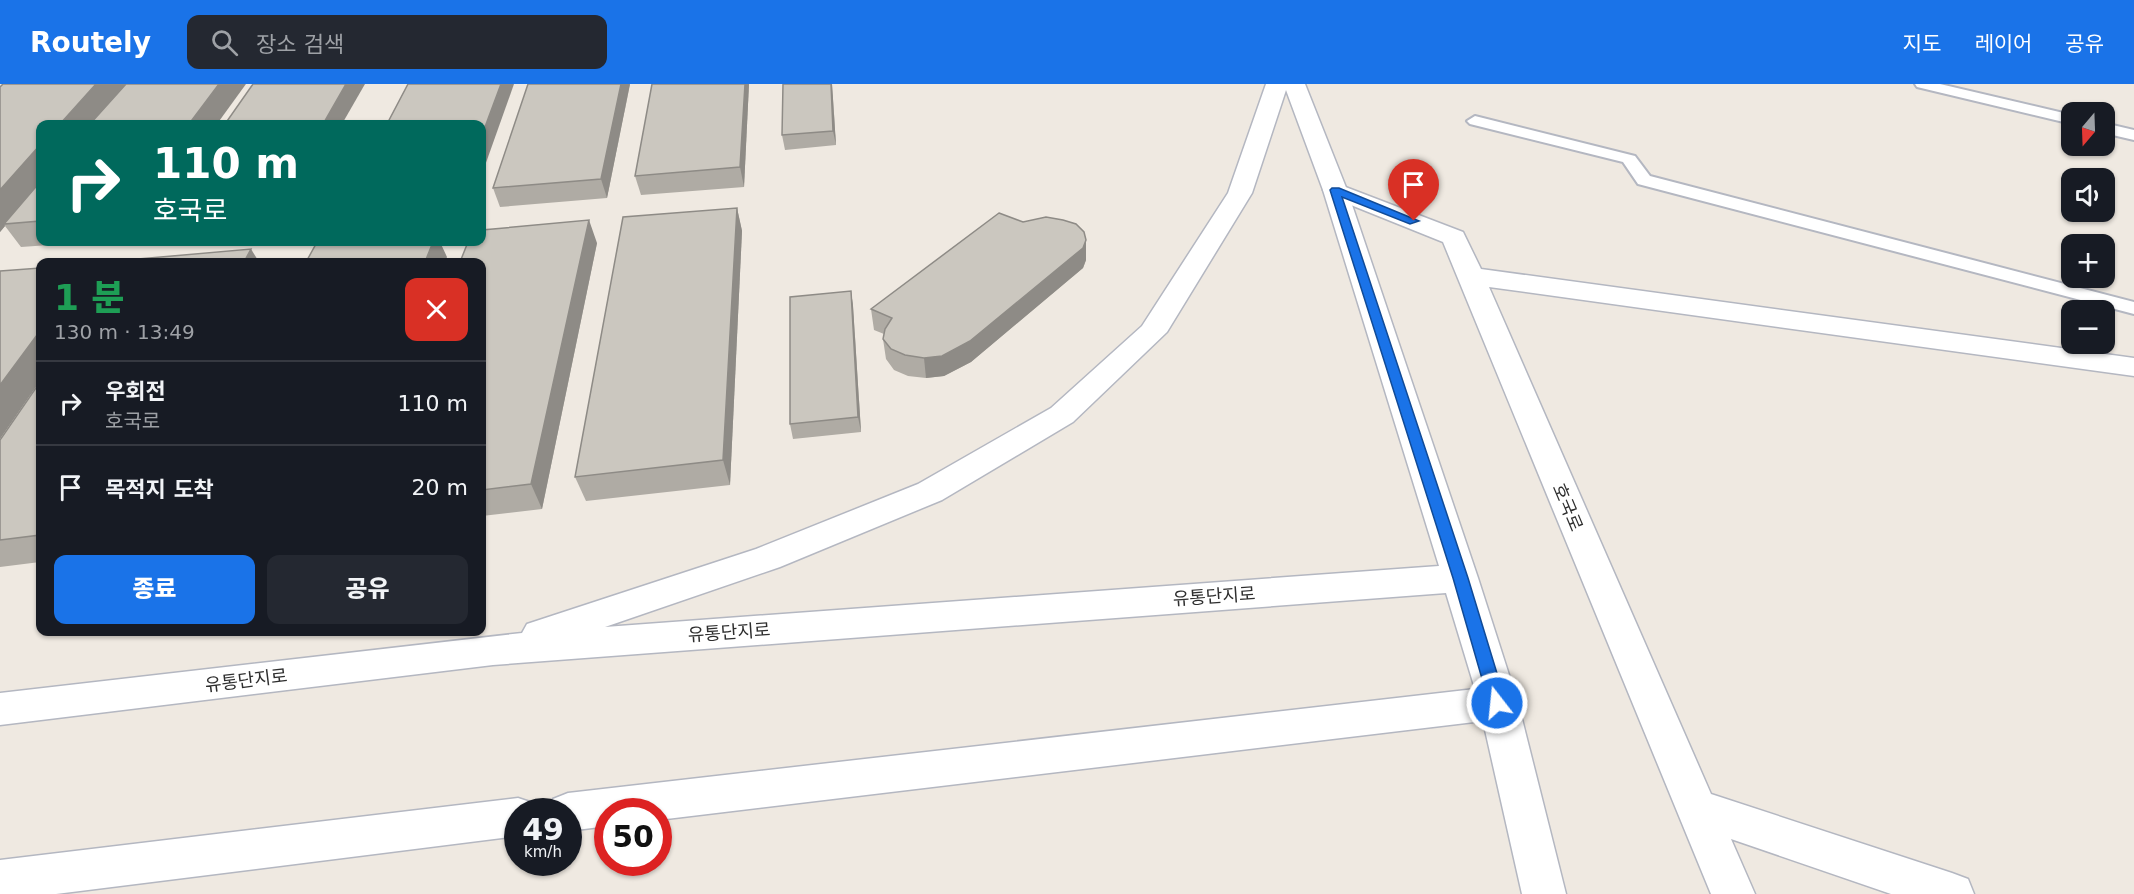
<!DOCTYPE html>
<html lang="ko">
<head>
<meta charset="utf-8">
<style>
  :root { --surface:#171b24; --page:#242831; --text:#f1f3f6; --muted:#9ea1a6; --line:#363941; --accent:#1a73e8 }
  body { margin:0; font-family:"DejaVu Sans","Noto Sans KR",sans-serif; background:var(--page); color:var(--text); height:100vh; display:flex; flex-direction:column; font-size:22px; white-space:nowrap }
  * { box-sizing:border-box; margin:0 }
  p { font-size:20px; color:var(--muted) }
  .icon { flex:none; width:33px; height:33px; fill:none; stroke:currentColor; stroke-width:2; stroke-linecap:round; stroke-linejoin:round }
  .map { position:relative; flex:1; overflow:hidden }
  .details { position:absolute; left:36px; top:174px; width:450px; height:378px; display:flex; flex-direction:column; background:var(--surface); border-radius:12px; box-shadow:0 2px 4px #0004 }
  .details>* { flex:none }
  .hud { position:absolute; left:36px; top:36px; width:450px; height:126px; border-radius:12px; box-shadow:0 2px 4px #0004; background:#00695c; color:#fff; overflow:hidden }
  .needle { width:39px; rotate:199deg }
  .fabs { position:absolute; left:2061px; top:18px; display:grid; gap:12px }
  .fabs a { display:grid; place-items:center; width:54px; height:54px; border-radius:12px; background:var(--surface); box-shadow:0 2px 4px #0004; font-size:30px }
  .speed { position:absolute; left:504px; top:714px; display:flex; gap:12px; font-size:30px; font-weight:700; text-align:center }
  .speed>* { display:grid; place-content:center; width:78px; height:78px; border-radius:50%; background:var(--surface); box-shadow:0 2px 4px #0004; line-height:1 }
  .speed small { font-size:15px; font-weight:400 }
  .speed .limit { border:9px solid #d22; background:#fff; color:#111 }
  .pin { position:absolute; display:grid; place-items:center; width:51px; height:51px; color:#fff; margin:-62px -26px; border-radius:50% 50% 50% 0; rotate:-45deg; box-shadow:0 0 6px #0007 }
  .pin .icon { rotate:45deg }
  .me { position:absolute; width:66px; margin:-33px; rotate:344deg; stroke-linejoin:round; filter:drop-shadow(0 0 4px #0008) }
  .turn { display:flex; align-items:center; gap:21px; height:126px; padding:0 18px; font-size:27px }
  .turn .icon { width:78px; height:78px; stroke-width:2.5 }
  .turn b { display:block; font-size:42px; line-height:51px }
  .round { display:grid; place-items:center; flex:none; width:63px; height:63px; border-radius:12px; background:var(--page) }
  .overview { display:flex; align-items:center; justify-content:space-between; height:102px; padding:0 18px }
  h1 { font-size:36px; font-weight:800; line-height:45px; color:#1e9e55 }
  .cta { display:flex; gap:12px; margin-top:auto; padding:12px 18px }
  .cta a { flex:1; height:69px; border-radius:12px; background:var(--accent); color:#fff; font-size:24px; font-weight:800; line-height:69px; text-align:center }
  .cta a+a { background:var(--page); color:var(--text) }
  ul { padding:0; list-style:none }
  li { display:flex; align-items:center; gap:18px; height:84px; padding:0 18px; border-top:2px solid var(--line) }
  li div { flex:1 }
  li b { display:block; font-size:22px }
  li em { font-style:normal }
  header { display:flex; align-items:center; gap:36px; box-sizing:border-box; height:84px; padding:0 30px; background:var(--accent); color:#fff }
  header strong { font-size:28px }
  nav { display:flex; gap:33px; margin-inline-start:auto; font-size:21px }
  .search { width:420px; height:54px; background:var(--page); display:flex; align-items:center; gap:15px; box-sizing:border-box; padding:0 21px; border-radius:12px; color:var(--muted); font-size:22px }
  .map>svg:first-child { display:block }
</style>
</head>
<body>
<header>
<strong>Routely</strong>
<div class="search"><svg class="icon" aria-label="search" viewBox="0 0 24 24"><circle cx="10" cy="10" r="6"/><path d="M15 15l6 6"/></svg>장소 검색</div>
<nav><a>지도</a><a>레이어</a><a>공유</a></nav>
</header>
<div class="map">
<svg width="2134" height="810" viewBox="0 0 2134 810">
  <rect width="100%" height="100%" fill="#efe9e1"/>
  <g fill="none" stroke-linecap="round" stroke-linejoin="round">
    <defs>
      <g id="lane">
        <path d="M1915 0H1940L2072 31V40L1917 3Z"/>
        <path d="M1475 32 1635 72 1650 92 2134 218V230L1638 100 1623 78 1470 40 1467 37Z"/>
        <path d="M2104 39 2134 46V56L2104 49Z"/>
      </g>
      <path id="street" d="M1335 99 1463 148 1481 185 2134 274V292L1489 203 1711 710 1952 789 1968 795 1974 810H1891L1731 755 1755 810H1711L1443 158 1326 111 1323 106 1326 101Z"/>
      <g id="secondary">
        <path d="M1266 0H1305L1347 106 1478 494 1518 619 1566 810H1522L1483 637 658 736V728H608V742L568 747V728H547L553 715 568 709 1475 605 1446 509 493 581 0 641V609L522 549 527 540 756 465 918 400 1051 324 1142 242 1228 109ZM1286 6 1323 106 1439 482 605 543 780 483 942 416 1073 338 1167 248 1252 109Z"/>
        <path d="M518 714 533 719 537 728H518V752L56 810H0V776Z"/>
      </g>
    </defs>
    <use href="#lane" stroke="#b4b7c1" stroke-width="4"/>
    <use href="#street" stroke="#b4b7c1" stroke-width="3"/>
    <use href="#secondary" stroke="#b4b7c1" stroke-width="3"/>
    <use href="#lane" fill="#fff" fill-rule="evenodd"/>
    <use href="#street" fill="#fff" fill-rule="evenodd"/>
    <use href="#secondary" fill="#fff" fill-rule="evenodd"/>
  </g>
  <g fill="#afaba4">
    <path d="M630 0 607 114 500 123 493 104Z"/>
    <path d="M749 0 744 103 641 111 635 92Z"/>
    <path d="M832 0 836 61 785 66 782 51Z"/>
    <path d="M0 3 40 40V158H92L21 163 5 142 0 148Z"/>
    <path d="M737 124 742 147 730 401 586 417 575 393Z"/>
    <path d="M1023 138 1086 156V176L1083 184 971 278 944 292 926 294 908 292 894 286 886 275 883 255 884 250 874 246 871 225Z"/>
    <path d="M597 159 542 425 482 432V178Z"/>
    <path d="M851 207 853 222 861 348 793 355 790 340Z"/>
    <path d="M40 298V478L0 483V356Z"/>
  </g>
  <g fill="#8e8b86">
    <path d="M96 0H128L93 40H60Z"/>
    <path d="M219 0H246L217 40H189Z"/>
    <path d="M346 0H365L342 40H323Z"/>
    <path d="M501 0H514L482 90V51Z"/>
    <path d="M621 0H630L607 114 601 95Z"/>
    <path d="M745 0H749L744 103 740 83Z"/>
    <path d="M831 0H832L836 61 833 47Z"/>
    <path d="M40 61V101L4 140 5 142 0 148V106Z"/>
    <path d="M737 124 742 147 730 401 723 376Z"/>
    <path d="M589 136 597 159 542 425 531 400Z"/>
    <path d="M1086 156V176L1083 184 971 278 944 292 926 294 924 274Z"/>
    <path d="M433 158H440L447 173 445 178H425Z"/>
    <path d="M251 165 259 178H244Z"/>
    <path d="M851 207 853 222 861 348 858 333Z"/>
    <path d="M40 247V297L0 355V301Z"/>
  </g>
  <g fill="#cbc7bf" stroke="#8e8b86" stroke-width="1.5">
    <path d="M3 0H96L60 40H40V61L0 106V3Z"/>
    <path d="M126 0H219L189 40H90Z"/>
    <path d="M253 0H346L323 40H225Z"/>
    <path d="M408 0H501L482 51V40H387Z"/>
    <path d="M528 0H621L601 95 493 104Z"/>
    <path d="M652 0H745L740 83 635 92Z"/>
    <path d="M783 0H831L833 47 782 51Z"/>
    <path d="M40 98V137L4 140Z"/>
    <path d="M737 124 723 376 575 393 623 133Z"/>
    <path d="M999 129 1023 138 1046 133 1063 136 1076 140 1084 148 1086 156 1083 164 970 257 942 272 924 274 905 271 891 265 883 255 885 245 892 234 871 225Z"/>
    <path d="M589 136 531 400 482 406V178H460L468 158H482V146Z"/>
    <path d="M343 158H433L425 178H306L316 160Z"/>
    <path d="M251 165 244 178H125L127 176Z"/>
    <path d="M40 184V247L0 301V187Z"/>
    <path d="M851 207 858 333 790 340V213Z"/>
    <path d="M40 298V451L0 456V356Z"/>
  </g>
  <path fill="#1a73e8" stroke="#114b97" stroke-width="1.5" d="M1332 104H1339L1419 137 1410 140 1342 113 1468 494 1506 619 1503 624 1497 626 1492 624 1489 619 1453 494 1330 106Z"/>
  <g text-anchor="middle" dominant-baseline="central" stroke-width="5" stroke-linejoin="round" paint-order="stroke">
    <g font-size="18" fill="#2e2e2e" stroke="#fff">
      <text transform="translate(1568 423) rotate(67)">호국로</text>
      <text transform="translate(1214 512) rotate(-4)">유통단지로</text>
      <text transform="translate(729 548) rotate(-4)">유통단지로</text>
      <text transform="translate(246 596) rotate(-7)">유통단지로</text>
    </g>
  </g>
</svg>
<div class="fabs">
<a><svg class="needle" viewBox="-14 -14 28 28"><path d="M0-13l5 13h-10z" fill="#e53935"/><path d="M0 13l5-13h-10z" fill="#9ea1a6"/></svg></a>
<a><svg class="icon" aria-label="sound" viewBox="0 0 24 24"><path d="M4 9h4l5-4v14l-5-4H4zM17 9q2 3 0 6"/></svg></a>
<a>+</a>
<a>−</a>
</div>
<div class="speed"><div>49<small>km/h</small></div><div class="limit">50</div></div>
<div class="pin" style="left:1414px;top:137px;background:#d93025"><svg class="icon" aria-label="arrive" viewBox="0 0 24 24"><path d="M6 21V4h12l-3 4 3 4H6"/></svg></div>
<svg class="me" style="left:1497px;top:619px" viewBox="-20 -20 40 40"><circle r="17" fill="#1a73e8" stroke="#fff" stroke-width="3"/><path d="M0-11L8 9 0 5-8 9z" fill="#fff"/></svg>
<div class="hud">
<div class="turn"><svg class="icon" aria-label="right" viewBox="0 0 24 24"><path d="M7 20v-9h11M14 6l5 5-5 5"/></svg><div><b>110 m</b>호국로</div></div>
</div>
<section class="details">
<div class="overview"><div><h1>1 분</h1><p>130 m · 13:49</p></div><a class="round" style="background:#d93025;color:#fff"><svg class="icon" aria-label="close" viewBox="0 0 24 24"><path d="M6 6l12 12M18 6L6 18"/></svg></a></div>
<ul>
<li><svg class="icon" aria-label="right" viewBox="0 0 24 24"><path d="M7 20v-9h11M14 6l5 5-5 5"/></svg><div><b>우회전</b><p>호국로</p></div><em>110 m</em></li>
<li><svg class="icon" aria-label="arrive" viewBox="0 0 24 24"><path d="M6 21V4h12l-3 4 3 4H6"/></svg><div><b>목적지 도착</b></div><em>20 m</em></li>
</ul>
<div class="cta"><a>종료</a><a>공유</a></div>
</section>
</div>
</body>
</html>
